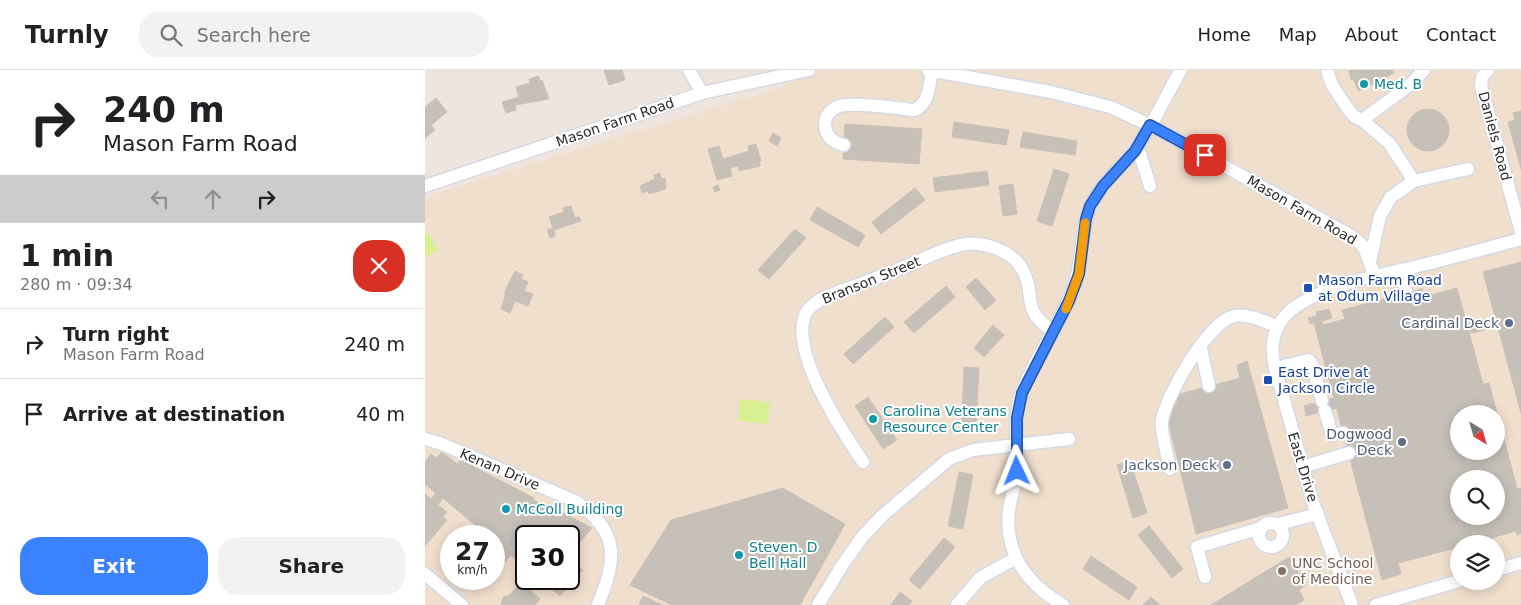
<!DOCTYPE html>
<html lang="en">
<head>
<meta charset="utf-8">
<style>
  :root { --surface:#fff; --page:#f2f2f2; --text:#202124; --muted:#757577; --line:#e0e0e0; --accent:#3b82ff }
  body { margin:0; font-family:"DejaVu Sans",sans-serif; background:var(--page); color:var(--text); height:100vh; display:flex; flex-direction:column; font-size:19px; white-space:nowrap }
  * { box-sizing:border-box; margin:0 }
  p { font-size:16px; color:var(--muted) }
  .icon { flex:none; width:28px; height:28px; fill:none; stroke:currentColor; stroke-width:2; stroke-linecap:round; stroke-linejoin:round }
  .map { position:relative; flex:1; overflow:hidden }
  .side { display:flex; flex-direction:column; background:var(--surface); width:425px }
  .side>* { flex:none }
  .banner { background:#fff; color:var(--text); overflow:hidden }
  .needle { width:32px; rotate:143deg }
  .controls { position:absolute; left:1025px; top:335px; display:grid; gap:10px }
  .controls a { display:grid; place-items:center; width:55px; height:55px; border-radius:50%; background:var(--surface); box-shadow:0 2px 12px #0003; font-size:25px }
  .speed { position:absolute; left:15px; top:455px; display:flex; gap:10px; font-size:25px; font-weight:700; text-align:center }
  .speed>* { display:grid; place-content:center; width:65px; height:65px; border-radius:50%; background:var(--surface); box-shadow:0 2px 12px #0003; line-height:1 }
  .speed small { font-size:12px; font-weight:400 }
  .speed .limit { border:2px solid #111; border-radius:8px; background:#fff; color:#111 }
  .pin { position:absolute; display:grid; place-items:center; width:42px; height:42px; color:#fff; margin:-21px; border-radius:10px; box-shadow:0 2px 8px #0006 }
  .me { position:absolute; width:55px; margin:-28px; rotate:358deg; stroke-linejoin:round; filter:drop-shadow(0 0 4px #0008) }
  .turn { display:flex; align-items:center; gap:18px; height:105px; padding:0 20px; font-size:22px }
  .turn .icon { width:65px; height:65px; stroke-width:2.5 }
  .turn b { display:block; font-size:35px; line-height:42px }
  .lanes { display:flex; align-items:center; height:48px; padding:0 20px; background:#0003; justify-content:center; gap:25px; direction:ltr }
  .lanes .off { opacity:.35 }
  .round { display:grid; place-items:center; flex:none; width:52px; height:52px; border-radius:20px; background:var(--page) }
  .summary { display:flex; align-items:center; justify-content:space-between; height:85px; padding:0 20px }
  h1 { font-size:30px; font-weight:700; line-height:38px }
  .button { display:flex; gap:10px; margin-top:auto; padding:10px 20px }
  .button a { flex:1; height:58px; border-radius:20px; background:var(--accent); color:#fff; font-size:20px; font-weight:700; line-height:58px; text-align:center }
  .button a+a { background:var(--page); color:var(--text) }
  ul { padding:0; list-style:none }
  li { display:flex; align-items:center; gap:15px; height:70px; padding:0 20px; border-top:1px solid var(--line) }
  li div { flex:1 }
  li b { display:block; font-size:19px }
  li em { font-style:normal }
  header { display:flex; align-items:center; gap:30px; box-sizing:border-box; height:70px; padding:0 25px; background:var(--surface); border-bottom:1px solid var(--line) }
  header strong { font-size:24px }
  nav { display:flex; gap:28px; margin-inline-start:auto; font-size:18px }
  .search { width:350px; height:45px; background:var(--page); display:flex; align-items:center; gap:12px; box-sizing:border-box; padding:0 18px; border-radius:20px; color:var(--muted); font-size:19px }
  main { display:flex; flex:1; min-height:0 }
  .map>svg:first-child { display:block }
</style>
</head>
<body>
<header>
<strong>Turnly</strong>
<div class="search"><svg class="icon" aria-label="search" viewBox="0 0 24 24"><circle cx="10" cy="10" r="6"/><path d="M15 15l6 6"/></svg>Search here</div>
<nav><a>Home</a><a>Map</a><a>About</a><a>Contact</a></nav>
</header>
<main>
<section class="side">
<div class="banner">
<div class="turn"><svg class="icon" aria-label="right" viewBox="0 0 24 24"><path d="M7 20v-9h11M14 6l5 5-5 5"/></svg><div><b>240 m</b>Mason Farm Road</div></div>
<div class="lanes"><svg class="icon off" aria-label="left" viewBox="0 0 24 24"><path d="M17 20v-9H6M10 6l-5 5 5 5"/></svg><svg class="icon off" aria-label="ahead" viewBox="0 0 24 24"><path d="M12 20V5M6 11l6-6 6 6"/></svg><svg class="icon" aria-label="right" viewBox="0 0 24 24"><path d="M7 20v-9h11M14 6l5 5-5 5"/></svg></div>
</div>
<div class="summary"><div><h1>1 min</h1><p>280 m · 09:34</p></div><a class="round" style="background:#d93025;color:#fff"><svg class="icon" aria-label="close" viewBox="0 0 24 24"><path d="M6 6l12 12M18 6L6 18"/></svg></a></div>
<ul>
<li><svg class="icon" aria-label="right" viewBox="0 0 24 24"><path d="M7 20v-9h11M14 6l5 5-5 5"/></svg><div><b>Turn right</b><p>Mason Farm Road</p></div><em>240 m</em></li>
<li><svg class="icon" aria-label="arrive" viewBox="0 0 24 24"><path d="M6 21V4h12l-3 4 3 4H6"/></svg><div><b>Arrive at destination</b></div><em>40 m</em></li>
</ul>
<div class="button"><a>Exit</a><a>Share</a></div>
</section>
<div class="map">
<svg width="1096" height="535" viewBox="0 0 1096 535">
  <rect width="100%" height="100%" fill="#efe4de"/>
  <path fill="#f1dfcd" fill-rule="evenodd" d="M357 0H1096V535H0V129L11 123 359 17ZM1034 344H1071V381H1034ZM1034 409H1071V446H1034ZM26 466H69V509H26ZM101 466H144V509H101ZM1034 474H1071V511H1034Z"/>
  <g fill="#d9f092">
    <path d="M4 163 13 181 0 187V166Z"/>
    <path d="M315 329 345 332 343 354 313 351Z"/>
  </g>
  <g fill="#c6c0b9" stroke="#cbc0b7" fill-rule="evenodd">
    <path d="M179 0H197L200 10 184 15Z"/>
    <path d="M924 0H967L969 3 934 21 928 9 926 10Z"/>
    <path d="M113 6 115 11 117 10 124 29 90 35 91 40 81 43 77 32 94 27 91 17 105 13 104 9Z"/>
    <path d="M11 28 22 42 6 55 10 60 0 68V37Z"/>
    <circle cx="1003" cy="60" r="21"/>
    <path d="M1096 41V99L1083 52 1090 50 1088 43Z"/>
    <path d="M529 52 584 60 581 75 527 67Z"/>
    <path d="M420 54 497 59 494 94 418 89Z"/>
    <path d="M598 62 652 71 650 85 595 77Z"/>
    <path d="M348 63 356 68 352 76 344 71Z"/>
    <path d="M331 74 336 91H334L335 96 314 101 313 96 305 98 307 106 292 110 283 79 294 76 298 89 324 81 323 76Z"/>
    <path d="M629 99 644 104 627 156 612 151Z"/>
    <path d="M562 101 564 115 510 122 508 108Z"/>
    <path d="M235 103 236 109 240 108 241 119 224 124 223 121 217 123 215 116 230 109 229 105Z"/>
    <path d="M588 114 592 144 578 146 574 116Z"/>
    <path d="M293 115 295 120 290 122 288 117Z"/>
    <path d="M490 118 500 130 456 164 447 152Z"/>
    <path d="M146 136 150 148 154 147 156 151 129 160 130 166 125 168 122 160 128 158 124 147 139 142 138 138Z"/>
    <path d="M392 137 440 165 433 177 385 150Z"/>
    <path d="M370 159 381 168 344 209 333 200Z"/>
    <path d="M1096 192V343L1058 202Z"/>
    <path d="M90 201 98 205 96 209 103 212 99 221 108 224 103 236 90 231 85 243 76 239 80 227V221Z"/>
    <path d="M551 208 571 230 560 240 541 217Z"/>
    <path d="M521 216 530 227 489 263 479 252Z"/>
    <path d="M1032 218 1058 314 1064 313 1096 433V463L1092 465 1091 461 1045 474H1034V477L973 493 976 504 957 510 889 253 885 254 883 248 892 246 891 242 904 239 907 248 897 251 898 255 920 249 917 240 997 219 999 227ZM1034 344H1071V381H1034ZM1034 409H1071V446H1034Z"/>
    <path d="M460 247 469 257 428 294 419 284Z"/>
    <path d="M1061 249 1064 259 1046 263 1043 253Z"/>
    <path d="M568 255 579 265 559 287 549 278Z"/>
    <path d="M822 291 863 438 771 464 743 351 755 324 815 308 812 295Z"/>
    <path d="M539 297 554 298 551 353 537 352Z"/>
    <path d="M443 327 472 370 458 379 430 336Z"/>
    <path d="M909 328 911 338 881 346 879 336Z"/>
    <path d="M17 382 32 394 36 390 109 428 108 430 120 436 121 434 167 458 144 485V466H101V498L86 485 80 492 69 483V466H63L18 428 13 435 22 442 18 447 22 450 0 476V424L6 429 11 423 0 414V392L6 384 11 388Z"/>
    <path d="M705 391 722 443 708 448 692 395Z"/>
    <path d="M534 402 548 405 538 459 523 456Z"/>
    <path d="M358 418 420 454 375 535H247L205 515 246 450Z"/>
    <path d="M1096 418V431L1092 419Z"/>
    <path d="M724 456 758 499 747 508 713 465Z"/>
    <path d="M519 468 530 477 495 519 484 510Z"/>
    <path d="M666 486 712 517 704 530 658 499Z"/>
    <path d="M864 487 881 515 874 520 879 530 871 535H786Z"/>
    <path d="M144 488 158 500 135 526 114 509H144Z"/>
    <path d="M96 512 115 529 110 535H76L78 527 85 525Z"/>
    <path d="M475 522 487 531 484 535H466Z"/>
    <path d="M218 526 237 535H214Z"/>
    <path d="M726 527 735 535H718Z"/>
  </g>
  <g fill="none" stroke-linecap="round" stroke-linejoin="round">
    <defs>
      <g id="minor">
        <path d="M264 0 277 23"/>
        <path d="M503 0 626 22 685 37 725 55 928 167 939 177 950 207"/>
        <path d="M902 0 907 15 923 39 930 47 937 50 964 73 989 111 966 127 955 146 945 191"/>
        <path d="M1063 0 1057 7 1056 16 1096 162"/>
        <path d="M937 50 985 15 999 0"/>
        <path d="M419 75C392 70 395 37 420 35 443 33 467 38 490 40 505 32 504 15 507 0"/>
        <path d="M715 84 725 116"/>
        <path d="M989 111 1043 99"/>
        <path d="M0 116 277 23 384 0"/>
        <path d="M976 200 981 223"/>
        <path d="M776 279 784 316"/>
        <path d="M850 298 884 290 888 296 897 331"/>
        <path d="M900 341 907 365 918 363"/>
        <path d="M0 369 17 374 152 432C196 464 191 490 173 535"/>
        <path d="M438 392C417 361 363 280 381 243 384 236 392 232 398 228 429 216 460 205 491 192 506 185 524 177 541 174 560 172 586 181 596 197 613 225 593 239 629 262"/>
        <path d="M877 397 924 383"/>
        <path d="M745 399C743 387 735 360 737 350 742 324 783 252 809 246 823 243 840 252 853 257"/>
        <circle cx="846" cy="465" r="12"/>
        <path d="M853 454 893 444"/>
        <path d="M1071 500 1096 493"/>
        <path d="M0 504 37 535"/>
        <path d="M780 507 772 477 836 458"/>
        <path d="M393 535 418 494 438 466 458 445 524 389 548 380 644 369"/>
        <path d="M532 535 555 508 591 488"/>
        <path d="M638 535C602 514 579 483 584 440 586 426 591 413 592 399 593 374 588 349 596 324 609 287 635 256 648 219 659 189 654 156 670 128 679 110 697 98 709 82 727 57 740 27 756 0"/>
        <path d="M927 535 888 433 850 298C845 277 847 258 864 242 895 215 953 206 993 196 1027 188 1062 178 1096 169"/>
        <path d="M951 535 1034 511"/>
      </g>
    </defs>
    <use href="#minor" stroke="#d3dae6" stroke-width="15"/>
    <use href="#minor" stroke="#fff" stroke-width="12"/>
  </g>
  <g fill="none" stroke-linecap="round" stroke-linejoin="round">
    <defs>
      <path id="route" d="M592 401V348L597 323 644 231 654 204 661 149 665 136 678 116 710 81 725 55 780 85"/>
    </defs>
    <use href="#route" stroke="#2654a6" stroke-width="12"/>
    <use href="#route" stroke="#3b82ff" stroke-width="9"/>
    <path stroke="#f59e0b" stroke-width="9" d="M641 239 654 204 660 153"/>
  </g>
  <g fill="#0f9aa8" stroke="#fff" stroke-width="2">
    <circle cx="939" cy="14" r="5"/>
    <circle cx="448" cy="349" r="5"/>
    <circle cx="81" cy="439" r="5"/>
    <circle cx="314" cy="485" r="5"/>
  </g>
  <g fill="#1a4fb4" stroke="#fff" stroke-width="2">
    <rect x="878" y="213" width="10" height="10" rx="2.5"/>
    <rect x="838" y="305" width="10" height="10" rx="2.5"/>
  </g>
  <g fill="#5c6f8a" stroke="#fff" stroke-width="2">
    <circle cx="1084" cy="253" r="5"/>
    <circle cx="977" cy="372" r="5"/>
    <circle cx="802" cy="395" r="5"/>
  </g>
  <circle fill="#8d6e63" stroke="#fff" stroke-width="2" cx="857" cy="501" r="5"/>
  <g text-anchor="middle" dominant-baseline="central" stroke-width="4" stroke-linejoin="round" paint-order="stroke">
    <g font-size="14" fill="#0d838f" stroke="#fff" text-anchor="start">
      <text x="949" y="14">Med. B</text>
      <text x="458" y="341">Carolina Veterans<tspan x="458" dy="16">Resource Center</tspan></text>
      <text x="91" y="439">McColl Building</text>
      <text x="324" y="477">Steven. D<tspan x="324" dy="16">Bell Hall</tspan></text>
    </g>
    <g font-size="14" fill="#2c2c2c" stroke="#fff">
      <text transform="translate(190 52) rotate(-19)">Mason Farm Road</text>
      <text transform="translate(1070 66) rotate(75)">Daniels Road</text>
      <text transform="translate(877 140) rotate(30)">Mason Farm Road</text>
      <text transform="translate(446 210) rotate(-22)">Branson Street</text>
      <text transform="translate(878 397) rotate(73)">East Drive</text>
      <text transform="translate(75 399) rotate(23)">Kenan Drive</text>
    </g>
    <g font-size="14" fill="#164399" stroke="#fff" text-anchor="start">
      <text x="893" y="210">Mason Farm Road<tspan x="893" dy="16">at Odum Village</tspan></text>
      <text x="853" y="302">East Drive at<tspan x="853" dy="16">Jackson Circle</tspan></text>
    </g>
    <g font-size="14" fill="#4e5e75" stroke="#fff" text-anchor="end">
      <text x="1074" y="253">Cardinal Deck</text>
      <text x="967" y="364">Dogwood<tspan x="967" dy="16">Deck</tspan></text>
      <text x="792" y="395">Jackson Deck</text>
    </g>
    <g font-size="14" fill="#785e54" stroke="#fff" text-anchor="start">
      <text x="867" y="493">UNC School<tspan x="867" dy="16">of Medicine</tspan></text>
    </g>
  </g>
</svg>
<div class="controls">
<a><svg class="needle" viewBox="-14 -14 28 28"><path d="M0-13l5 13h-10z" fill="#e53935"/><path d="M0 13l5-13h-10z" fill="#757577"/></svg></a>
<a><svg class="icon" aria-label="search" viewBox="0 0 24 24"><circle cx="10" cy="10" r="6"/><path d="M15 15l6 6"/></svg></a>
<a><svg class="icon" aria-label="layers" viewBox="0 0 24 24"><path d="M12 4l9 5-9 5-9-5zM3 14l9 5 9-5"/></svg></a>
</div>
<div class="speed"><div>27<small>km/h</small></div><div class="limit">30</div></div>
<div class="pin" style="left:780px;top:85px;background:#d93025"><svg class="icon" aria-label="arrive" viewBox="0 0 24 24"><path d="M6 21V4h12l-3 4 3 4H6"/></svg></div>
<svg class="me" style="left:592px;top:401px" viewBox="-20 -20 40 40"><path d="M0-17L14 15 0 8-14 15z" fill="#3b82ff" stroke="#fff" stroke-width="4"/></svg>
</div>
</main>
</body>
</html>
